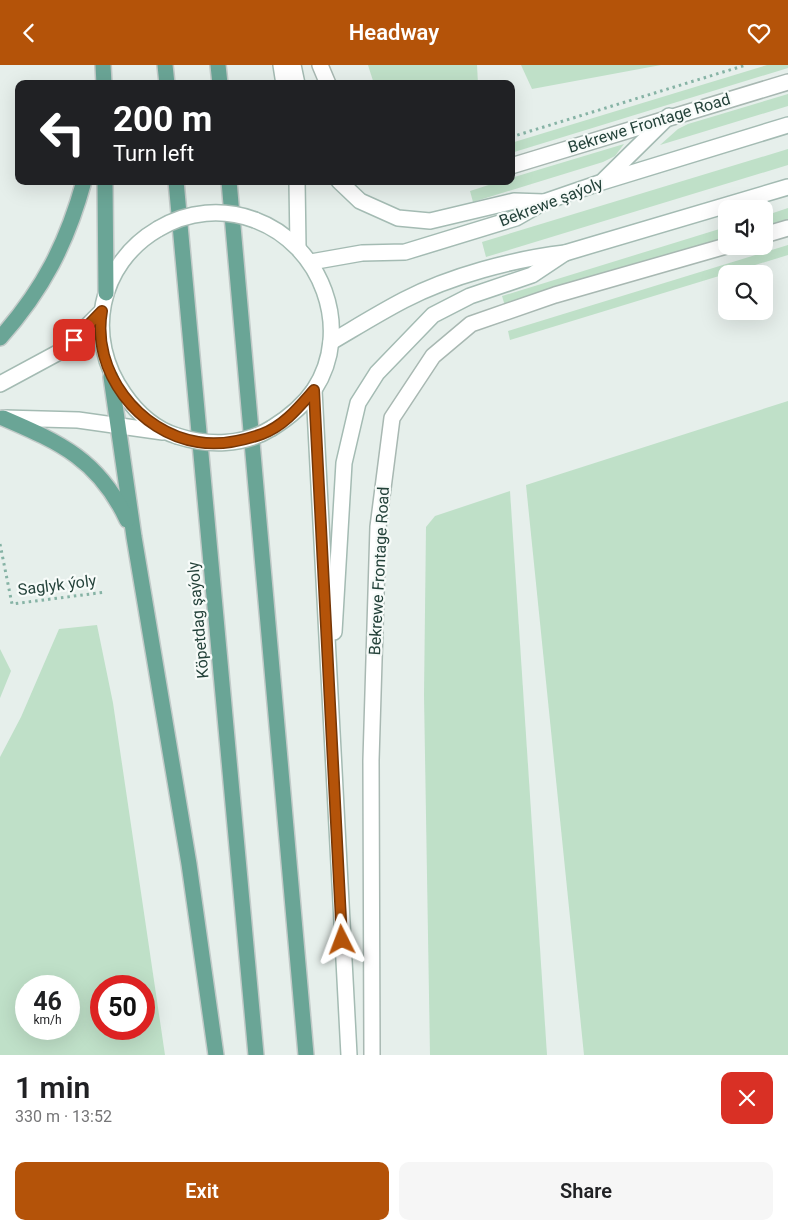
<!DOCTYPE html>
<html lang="en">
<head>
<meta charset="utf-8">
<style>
  :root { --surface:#fff; --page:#f6f6f6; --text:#202124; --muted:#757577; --accent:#b45309 }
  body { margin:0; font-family:Roboto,sans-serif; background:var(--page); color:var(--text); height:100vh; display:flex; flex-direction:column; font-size:19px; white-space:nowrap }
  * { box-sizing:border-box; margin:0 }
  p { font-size:16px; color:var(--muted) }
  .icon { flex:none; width:28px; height:28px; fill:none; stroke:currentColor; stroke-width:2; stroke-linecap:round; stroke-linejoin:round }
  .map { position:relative; height:990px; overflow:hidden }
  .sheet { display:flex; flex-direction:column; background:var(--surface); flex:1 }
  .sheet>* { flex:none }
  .top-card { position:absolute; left:15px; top:15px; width:500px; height:105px; border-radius:10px; box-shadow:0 5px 20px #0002; background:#202124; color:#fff; overflow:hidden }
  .buttons { position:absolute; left:718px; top:135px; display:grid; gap:10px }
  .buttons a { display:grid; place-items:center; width:55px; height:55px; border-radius:10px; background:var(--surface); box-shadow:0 5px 20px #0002; font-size:25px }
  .speed { position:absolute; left:15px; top:910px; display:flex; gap:10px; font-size:25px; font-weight:700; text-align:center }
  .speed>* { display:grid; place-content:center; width:65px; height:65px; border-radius:50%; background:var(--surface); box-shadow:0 5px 20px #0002; line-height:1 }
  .speed small { font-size:12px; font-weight:400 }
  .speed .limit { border:8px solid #d22; background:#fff; color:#111 }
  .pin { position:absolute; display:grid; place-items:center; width:42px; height:42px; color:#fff; margin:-21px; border-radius:10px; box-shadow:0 2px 8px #0006 }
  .me { position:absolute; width:55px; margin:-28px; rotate:357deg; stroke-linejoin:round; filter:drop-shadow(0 0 4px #0008) }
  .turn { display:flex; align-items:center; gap:18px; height:105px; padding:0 15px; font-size:22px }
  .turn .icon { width:65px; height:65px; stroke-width:2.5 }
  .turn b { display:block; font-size:35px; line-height:42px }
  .round { display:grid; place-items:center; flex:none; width:52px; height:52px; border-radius:10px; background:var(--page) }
  .overview { display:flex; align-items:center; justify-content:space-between; height:85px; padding:0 15px }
  h1 { font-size:30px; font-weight:600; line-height:38px }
  .action { display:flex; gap:10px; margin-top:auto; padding:10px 15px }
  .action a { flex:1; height:58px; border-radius:10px; background:var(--accent); color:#fff; font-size:20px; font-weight:600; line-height:58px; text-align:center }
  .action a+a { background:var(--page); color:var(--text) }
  header { display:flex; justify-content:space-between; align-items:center; height:65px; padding:0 15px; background:var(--accent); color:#fff; font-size:22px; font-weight:600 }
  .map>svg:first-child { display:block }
</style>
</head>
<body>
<header><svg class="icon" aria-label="back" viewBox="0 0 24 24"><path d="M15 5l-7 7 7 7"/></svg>Headway<svg class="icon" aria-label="heart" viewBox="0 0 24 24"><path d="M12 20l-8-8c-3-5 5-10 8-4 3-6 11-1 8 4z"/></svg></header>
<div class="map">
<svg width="788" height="990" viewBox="0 0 788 990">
  <rect width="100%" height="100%" fill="#e6efeb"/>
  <g fill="#bfe0c8" fill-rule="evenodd">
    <path d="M368 0H477L478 19H374Z"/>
    <path d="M521 0H661L532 24Z"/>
    <path d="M767 0H788V3L511 88V78Z"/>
    <path d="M788 29V41L660 80 678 64 688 59Z"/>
    <path d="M624 79 615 91 603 97 473 137 470 126 501 116H511V113Z"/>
    <path d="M788 84V100L486 192 482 177Z"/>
    <path d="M788 143V155L764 162V151Z"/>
    <path d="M726 162V174L505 241 502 231Z"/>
    <path d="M788 180V190L510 275 508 266Z"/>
    <path d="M788 336V990H584L526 420Z"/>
    <path d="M510 426 547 990H430L424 630 426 462 435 451Z"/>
    <path d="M97 560 113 638 165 990H0V692L21 652 59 564ZM69 921V964H26V921ZM144 921V964H101V921Z"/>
    <path d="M0 584 11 606 0 633Z"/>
  </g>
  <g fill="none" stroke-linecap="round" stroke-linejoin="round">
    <defs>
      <g id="street">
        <path d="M320 0 328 19"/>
        <path d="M511 101 788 17"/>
        <path d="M764 170 788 163"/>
        <path d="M372 990 371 695 378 462 392 353 433 291 471 259 555 230 726 181"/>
      </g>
      <g id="secondary">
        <path d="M281 0 284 19"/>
        <path d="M293 0 297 19"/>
        <path d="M604 115 669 51"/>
        <path d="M297 116 298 182"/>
        <path d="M339 116 360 136 398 153 430 156 514 136 544 137"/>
        <path d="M255 155C321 179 354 264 314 325 303 341 288 353 272 363"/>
        <path d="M158 164C98 199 84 273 124 329 137 348 155 364 177 371"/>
        <path d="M311 197 362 188 405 187 516 153 544 137 602 117 788 60"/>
        <path d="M331 277C355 263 379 248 404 235 450 211 514 194 565 188L788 122"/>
        <path d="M0 319 63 285 102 246"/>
        <path d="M314 325 349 990"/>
        <path d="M4 353 78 355 163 367"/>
        <path d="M334 567 344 398 358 338 377 308 433 250 470 231 532 210 565 188"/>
      </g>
      <g id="primary">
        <path d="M103 0 104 19"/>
        <path d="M165 0 167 19"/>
        <path d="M218 0 220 19"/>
        <path d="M105 116 106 228"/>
        <path d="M176 116 256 990"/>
        <path d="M229 116 306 990"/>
        <path d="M0 273C43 225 67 178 84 116"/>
        <path d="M111 312 134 472 189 799 216 990"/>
        <path d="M3 353C61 378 99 395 127 455"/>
      </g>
    </defs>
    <use href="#street" stroke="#a8b8b2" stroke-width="18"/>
    <use href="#secondary" stroke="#a4bbb3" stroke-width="18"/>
    <use href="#primary" stroke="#c2cac8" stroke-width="18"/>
    <g stroke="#86b3a5" stroke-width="3" stroke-dasharray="2.5 4" stroke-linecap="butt">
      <path d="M511 72 746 0"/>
      <path d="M0 479 12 539 106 527"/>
    </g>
    <use href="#street" stroke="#fff" stroke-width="15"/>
    <use href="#secondary" stroke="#fff" stroke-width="15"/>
    <use href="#primary" stroke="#6aa596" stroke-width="15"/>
    <defs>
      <g id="secondary-bridge">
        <path d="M158 164C188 146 223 143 255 155"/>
        <path d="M177 371C208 381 243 381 272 363"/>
      </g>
    </defs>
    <use href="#secondary-bridge" stroke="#a4bbb3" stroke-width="18" stroke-linecap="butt"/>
    <use href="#secondary-bridge" stroke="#fff" stroke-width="15"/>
  </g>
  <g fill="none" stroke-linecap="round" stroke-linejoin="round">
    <defs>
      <path id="route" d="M74 275 102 246C91 306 139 368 198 377 220 381 242 376 262 369 284 361 299 342 314 325L342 875"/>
    </defs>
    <use href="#route" stroke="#753606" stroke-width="12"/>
    <use href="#route" stroke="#b45309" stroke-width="9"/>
  </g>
  <g text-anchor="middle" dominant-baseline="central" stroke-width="4.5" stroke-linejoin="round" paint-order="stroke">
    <g font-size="16" fill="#24423a" stroke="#f7fbf9">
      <text transform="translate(649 58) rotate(-17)">Bekrewe Frontage Road</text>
      <text transform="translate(551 137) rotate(-21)">Bekrewe şaýoly</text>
      <text transform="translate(379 506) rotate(-87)">Bekrewe Frontage Road</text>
      <text transform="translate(57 520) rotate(-7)">Saglyk ýoly</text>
      <text transform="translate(198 555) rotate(-95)">Köpetdag şaýoly</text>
    </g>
  </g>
</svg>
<div class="buttons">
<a><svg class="icon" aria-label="sound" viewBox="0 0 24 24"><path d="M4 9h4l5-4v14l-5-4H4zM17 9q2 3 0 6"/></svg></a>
<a><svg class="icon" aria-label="search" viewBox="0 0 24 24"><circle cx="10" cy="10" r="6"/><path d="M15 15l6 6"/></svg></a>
</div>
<div class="speed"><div>46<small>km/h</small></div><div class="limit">50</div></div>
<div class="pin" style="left:74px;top:275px;background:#d93025"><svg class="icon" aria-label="arrive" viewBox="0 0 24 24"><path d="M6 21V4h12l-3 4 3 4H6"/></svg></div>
<svg class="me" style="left:342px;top:875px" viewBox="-20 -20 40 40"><path d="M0-17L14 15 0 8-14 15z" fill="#b45309" stroke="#fff" stroke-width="4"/></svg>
<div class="top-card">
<div class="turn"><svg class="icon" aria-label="left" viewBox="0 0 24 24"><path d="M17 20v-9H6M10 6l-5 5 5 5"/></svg><div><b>200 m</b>Turn left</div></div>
</div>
</div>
<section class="sheet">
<div class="overview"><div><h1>1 min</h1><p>330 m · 13:52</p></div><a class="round" style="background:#d93025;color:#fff"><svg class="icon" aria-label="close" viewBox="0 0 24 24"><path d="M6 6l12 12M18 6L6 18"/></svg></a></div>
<div class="action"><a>Exit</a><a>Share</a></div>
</section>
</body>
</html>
